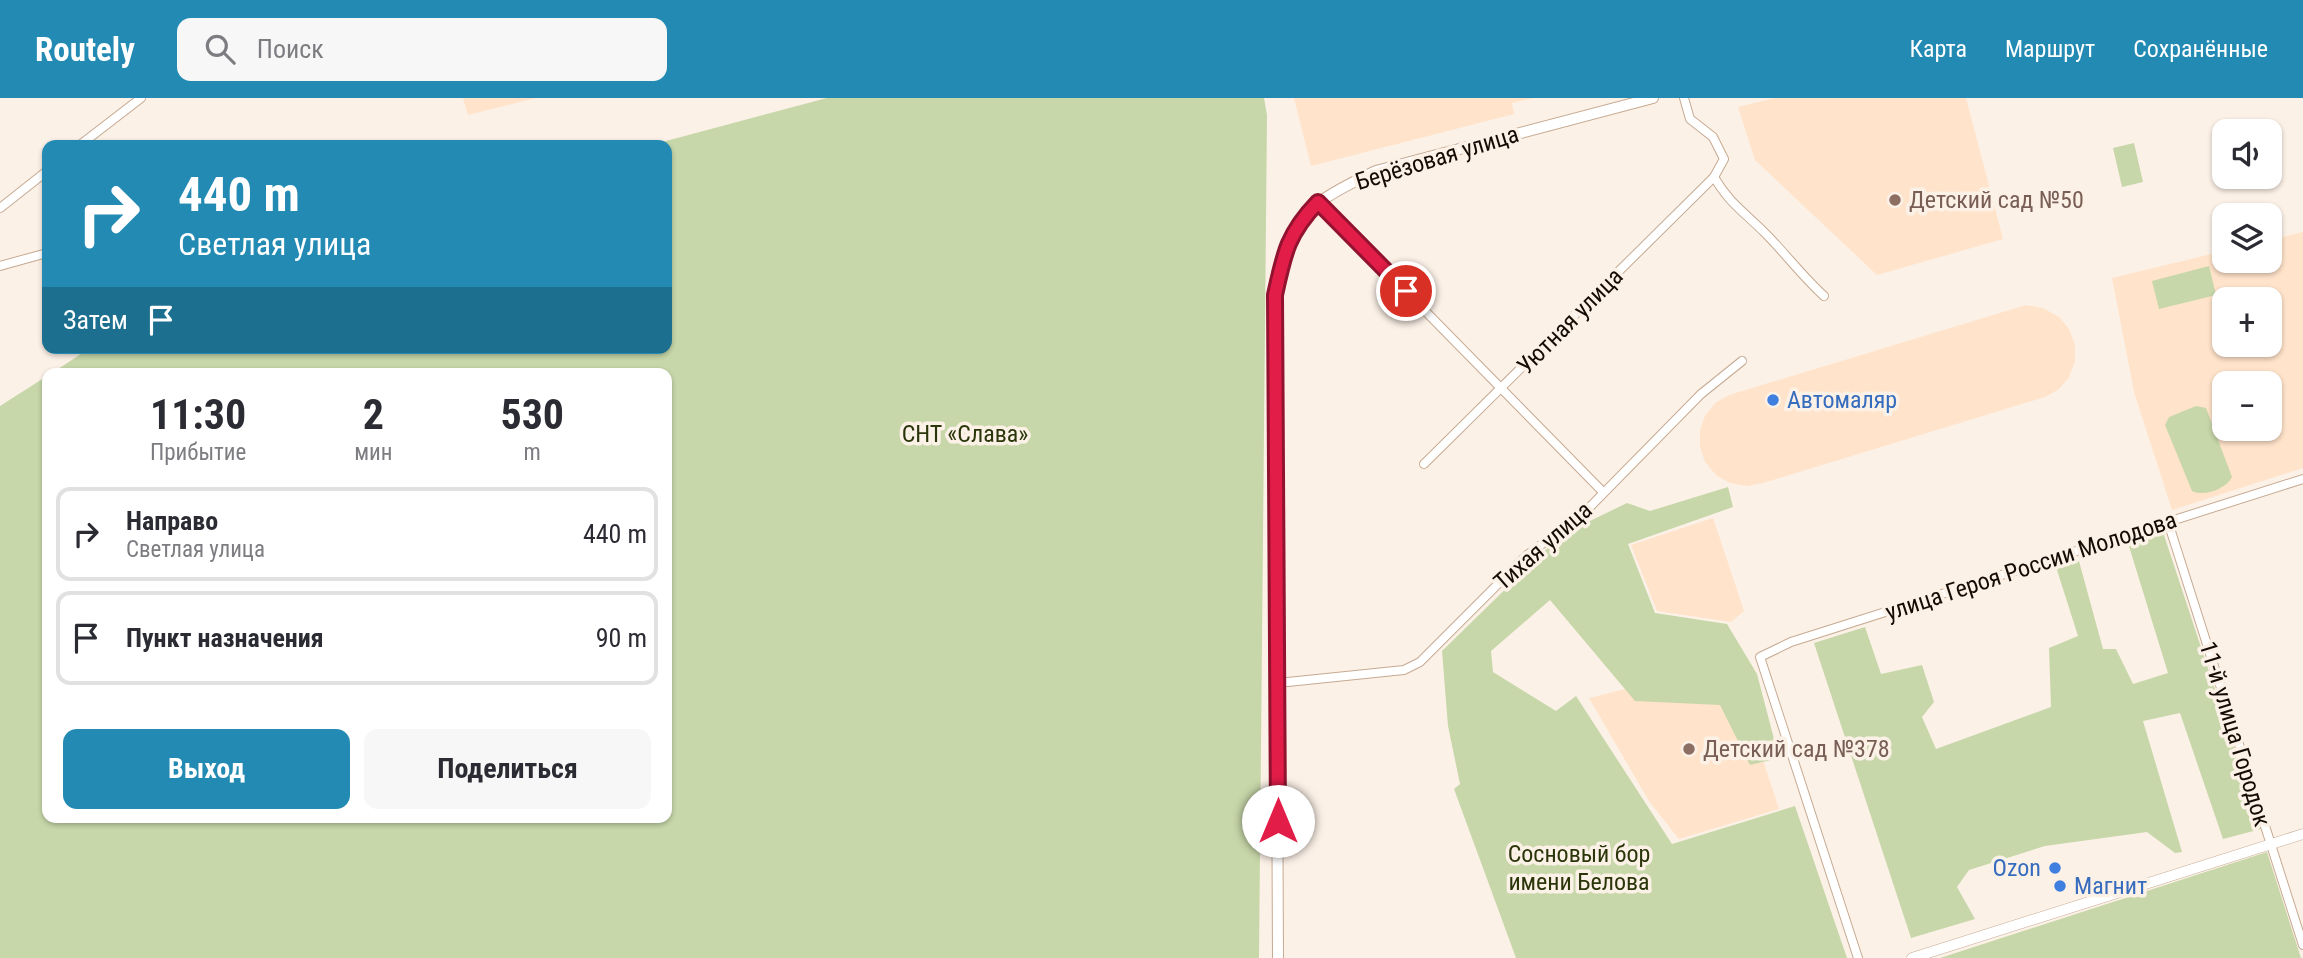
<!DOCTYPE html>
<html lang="ru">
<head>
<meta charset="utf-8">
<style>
  :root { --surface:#fff; --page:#f7f7f7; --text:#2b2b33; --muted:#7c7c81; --line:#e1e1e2; --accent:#238bb3 }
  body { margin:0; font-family:"Roboto Condensed",sans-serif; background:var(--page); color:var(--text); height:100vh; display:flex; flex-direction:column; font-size:26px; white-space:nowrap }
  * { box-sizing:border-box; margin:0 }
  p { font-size:23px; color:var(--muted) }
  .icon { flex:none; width:38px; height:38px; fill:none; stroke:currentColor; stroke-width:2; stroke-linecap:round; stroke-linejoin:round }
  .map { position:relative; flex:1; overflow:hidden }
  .sheet { position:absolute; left:42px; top:270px; width:630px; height:455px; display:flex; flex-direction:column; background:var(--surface); border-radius:14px; box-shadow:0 2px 5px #0004 }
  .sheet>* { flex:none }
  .guide { position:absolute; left:42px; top:42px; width:630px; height:214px; border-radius:14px; box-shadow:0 2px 5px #0004; background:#238bb3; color:#fff; overflow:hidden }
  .tools { position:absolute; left:2212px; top:21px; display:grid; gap:14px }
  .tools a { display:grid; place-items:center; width:70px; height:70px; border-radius:14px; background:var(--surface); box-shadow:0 2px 5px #0004; font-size:35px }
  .pin { position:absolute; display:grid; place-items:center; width:60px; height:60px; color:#fff; margin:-30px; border:4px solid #fff; border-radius:50%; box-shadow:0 2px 7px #0007 }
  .me { position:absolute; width:77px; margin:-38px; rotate:0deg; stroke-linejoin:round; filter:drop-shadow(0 0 5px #0008) }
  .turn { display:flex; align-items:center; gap:24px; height:147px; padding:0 21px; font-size:32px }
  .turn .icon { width:91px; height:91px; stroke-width:2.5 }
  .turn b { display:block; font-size:49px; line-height:60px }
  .then { display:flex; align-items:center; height:66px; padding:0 21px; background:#0003; gap:14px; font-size:26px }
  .eta { display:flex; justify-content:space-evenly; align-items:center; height:119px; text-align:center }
  .eta b { font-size:42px; font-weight:700; line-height:49px }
  .cta { display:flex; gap:14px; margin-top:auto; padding:14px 21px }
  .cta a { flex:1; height:80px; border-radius:14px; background:var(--accent); color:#fff; font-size:28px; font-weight:700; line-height:80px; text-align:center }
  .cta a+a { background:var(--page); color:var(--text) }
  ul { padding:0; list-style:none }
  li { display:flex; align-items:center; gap:21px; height:94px; margin:0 14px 10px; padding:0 7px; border:4px solid var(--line); border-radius:14px }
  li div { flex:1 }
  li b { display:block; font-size:26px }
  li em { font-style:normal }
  header { display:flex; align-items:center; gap:42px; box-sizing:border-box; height:98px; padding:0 35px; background:var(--accent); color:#fff }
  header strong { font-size:33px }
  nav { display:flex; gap:38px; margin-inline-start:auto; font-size:24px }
  .search { width:490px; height:63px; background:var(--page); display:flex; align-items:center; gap:18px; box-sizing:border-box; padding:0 24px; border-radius:14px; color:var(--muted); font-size:26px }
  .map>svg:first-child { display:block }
</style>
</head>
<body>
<header>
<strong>Routely</strong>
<div class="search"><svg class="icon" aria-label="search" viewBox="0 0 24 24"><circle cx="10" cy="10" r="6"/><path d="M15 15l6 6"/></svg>Поиск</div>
<nav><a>Карта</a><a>Маршрут</a><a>Сохранённые</a></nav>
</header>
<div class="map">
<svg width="2303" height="860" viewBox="0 0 2303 860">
  <rect width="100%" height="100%" fill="#fcf1e7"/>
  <g fill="#ffe3ca" fill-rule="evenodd">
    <path d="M463 0H536L468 17Z"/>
    <path d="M1294 0H1534L1512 5 1514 16 1311 68Z"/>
    <path d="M1775 0H1966L2003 141 1877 177 1755 62 1738 9Z"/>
    <path d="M2303 134V370L2172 412 2134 294 2112 180 2224 153V163H2270V142ZM2224 201H2270V247H2224ZM2224 285H2270V331H2224Z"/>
    <path d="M2026 207 2043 210 2059 219 2069 231 2075 247V263L2069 279 2059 291 2045 299 1763 385 1747 388 1730 385 1716 377 1705 364 1700 349V332L1705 318 1715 305 1729 297Z"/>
    <path d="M1713 420 1744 513 1731 524 1657 513 1631 447Z"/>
    <path d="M1731 565 1779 711 1679 741 1649 703 1589 600Z"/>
  </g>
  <g fill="#c7d7a9">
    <path d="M827 0H1264L1267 17 1259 860H0V308L47 278V719H667V275H52L90 250H667V47H651Z"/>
    <path d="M2134 45 2143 84 2122 89 2113 50Z"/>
    <path d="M2209 168 2216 197 2159 211 2152 183Z"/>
    <path d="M2196 308 2206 310 2232 379C2226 391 2204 399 2192 393L2165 327 2169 319Z"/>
    <path d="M1728 389 1733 409 1628 446 1655 515 1727 526 1757 576 1779 660 1750 667 1720 607 1635 603 1550 502 1491 553 1493 574 1556 613 1576 598 1672 746 1795 708 1847 860H1516L1454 691 1460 686 1448 628 1442 553 1561 437 1627 405 1650 413Z"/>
    <path d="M2163 434 2261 731 2223 741 2180 615 2143 623 2182 754 2175 755 2147 734 2045 748 1969 772 1957 789 1975 821 1911 840 1814 545 1865 529 1881 576 1922 567 1934 604 1922 619 1936 651 2051 609 2049 550 2078 538 2056 469 2079 463 2103 551H2116L2133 586 2168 575 2128 445Z"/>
    <path d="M2267 754 2301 860H1940Z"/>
  </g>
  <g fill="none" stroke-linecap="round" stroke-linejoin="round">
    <defs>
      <g id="minor">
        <path d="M1684 0 1690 21 1713 39 1724 61 1714 79C1730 106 1743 113 1765 135 1785 155 1802 178 1824 198"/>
        <path d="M80 47 141 0"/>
        <path d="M1318 104 1603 394"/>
        <path d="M0 110 47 73"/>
        <path d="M0 168 47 155"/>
        <path d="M1424 366 1714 79"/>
        <path d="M2168 424 2303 847"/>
        <path d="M1278 585 1404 572 1420 564 1527 457 1581 418 1701 296 1742 263"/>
        <path d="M1858 860 1760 559 1791 544 2303 381"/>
      </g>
      <path id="tertiary" d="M1912 860 2303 736"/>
      <path id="secondary" d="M1278 860 1275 196C1279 181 1280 163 1286 148 1299 108 1341 90 1376 73L1653 0"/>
    </defs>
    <use href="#minor" stroke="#c6aa92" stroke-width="10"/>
    <use href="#tertiary" stroke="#c6aa92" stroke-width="11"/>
    <use href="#secondary" stroke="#c6aa92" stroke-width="12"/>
    <use href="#minor" stroke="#fff" stroke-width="8"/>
    <use href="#tertiary" stroke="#fff" stroke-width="10"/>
    <use href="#secondary" stroke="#fff" stroke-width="10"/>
  </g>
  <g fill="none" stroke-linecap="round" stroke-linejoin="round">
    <defs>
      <path id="route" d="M1278 723 1275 197C1284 155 1288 135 1318 104L1406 193"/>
    </defs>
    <use href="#route" stroke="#92132f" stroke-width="18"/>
    <use href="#route" stroke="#e11d48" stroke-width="12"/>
  </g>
  <g fill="#8d6e63" stroke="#fcf1e7" stroke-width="2.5">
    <circle cx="1895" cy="102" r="7"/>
    <circle cx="1689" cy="651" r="7"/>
  </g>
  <g fill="#3f7fe0" stroke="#fcf1e7" stroke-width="2.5">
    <circle cx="1773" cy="302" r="7"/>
    <circle cx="2055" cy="770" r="7"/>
    <circle cx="2060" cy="788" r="7"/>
  </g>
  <g text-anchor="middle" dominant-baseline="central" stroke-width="7" stroke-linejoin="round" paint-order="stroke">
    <g font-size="24" fill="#140b04" stroke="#fcf1e7">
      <text transform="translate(1437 60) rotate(-17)">Берёзовая улица</text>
      <text transform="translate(1570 223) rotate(-45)">Уютная улица</text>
      <text transform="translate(1543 448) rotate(-41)">Тихая улица</text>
      <text transform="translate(2031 468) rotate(-18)">улица Героя России Молодова</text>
      <text transform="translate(2235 636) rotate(73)">11-й улица Городок</text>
    </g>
    <g font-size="24" fill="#785e54" stroke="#fcf1e7" text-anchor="start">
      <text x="1909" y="102">Детский сад №50</text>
      <text x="1703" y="651">Детский сад №378</text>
    </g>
    <g font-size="24" fill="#366cbe" stroke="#fcf1e7" text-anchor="start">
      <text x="1787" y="302">Автомаляр</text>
      <text x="2041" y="770" text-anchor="end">Ozon</text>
      <text x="2074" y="788">Магнит</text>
    </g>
    <g font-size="24" fill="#2a360a" stroke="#fcf1e7">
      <text x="965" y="336">СНТ «Слава»</text>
      <text x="1579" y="756">Сосновый бор<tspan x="1579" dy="28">имени Белова</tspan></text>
    </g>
  </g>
</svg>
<div class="tools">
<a><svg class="icon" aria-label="sound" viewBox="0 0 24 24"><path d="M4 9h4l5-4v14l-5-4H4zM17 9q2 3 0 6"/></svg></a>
<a><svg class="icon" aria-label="layers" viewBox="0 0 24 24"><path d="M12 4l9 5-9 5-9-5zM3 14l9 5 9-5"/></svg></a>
<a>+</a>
<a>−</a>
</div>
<div class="pin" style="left:1406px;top:193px;background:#d93025"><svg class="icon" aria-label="arrive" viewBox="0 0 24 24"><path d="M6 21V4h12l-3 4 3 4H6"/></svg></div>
<svg class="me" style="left:1278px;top:723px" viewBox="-20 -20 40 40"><circle r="19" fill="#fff"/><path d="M0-13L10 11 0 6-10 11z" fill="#e11d48"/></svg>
<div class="guide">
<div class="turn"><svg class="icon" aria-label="right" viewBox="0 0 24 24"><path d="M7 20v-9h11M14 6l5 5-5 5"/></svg><div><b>440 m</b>Светлая улица</div></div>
<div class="then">Затем<svg class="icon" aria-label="arrive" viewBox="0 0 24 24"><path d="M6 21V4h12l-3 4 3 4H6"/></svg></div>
</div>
<section class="sheet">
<div class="eta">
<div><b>11:30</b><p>Прибытие</p></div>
<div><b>2</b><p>мин</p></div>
<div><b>530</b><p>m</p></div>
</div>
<ul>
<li><svg class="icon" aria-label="right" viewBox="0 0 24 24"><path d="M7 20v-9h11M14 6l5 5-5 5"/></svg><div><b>Направо</b><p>Светлая улица</p></div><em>440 m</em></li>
<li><svg class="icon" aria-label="arrive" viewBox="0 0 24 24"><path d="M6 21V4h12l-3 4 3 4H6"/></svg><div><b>Пункт назначения</b></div><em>90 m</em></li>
</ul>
<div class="cta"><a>Выход</a><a>Поделиться</a></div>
</section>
</div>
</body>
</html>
